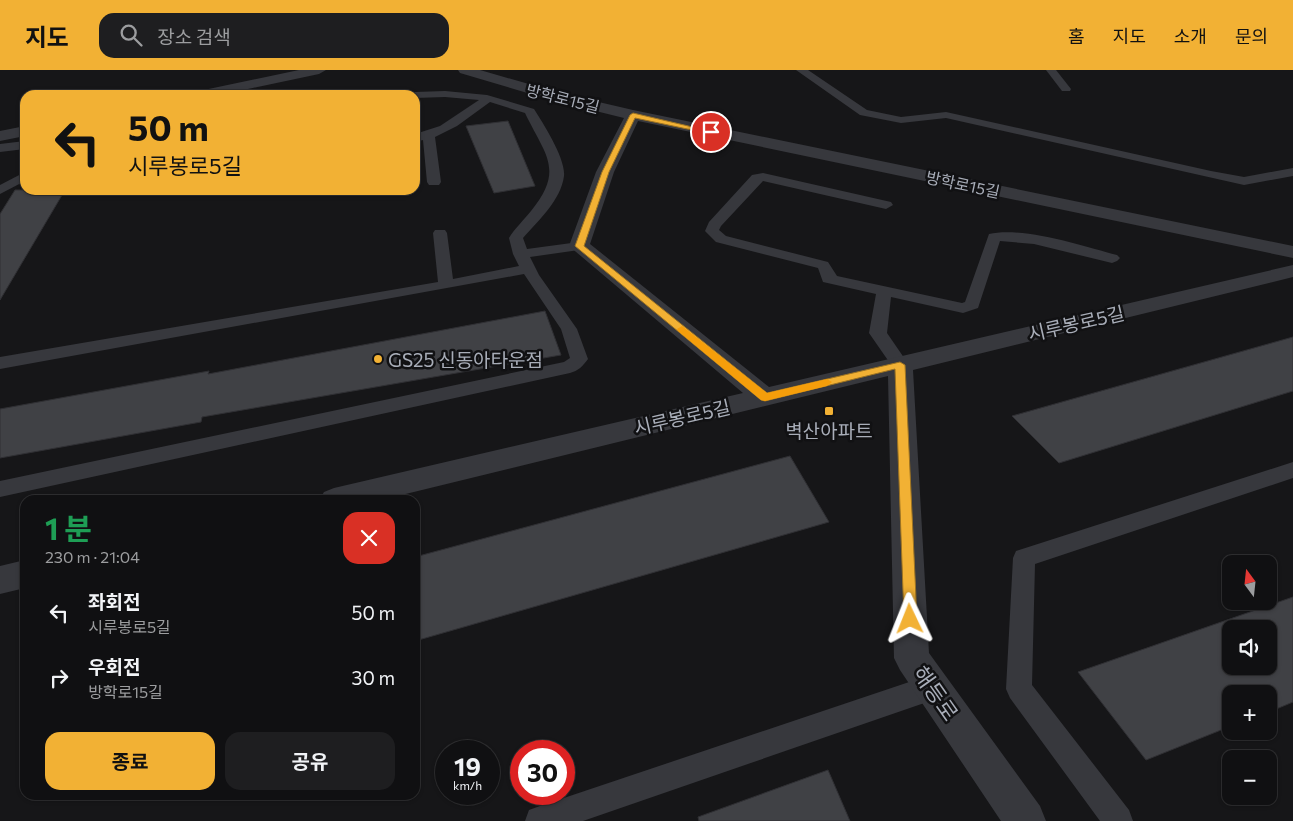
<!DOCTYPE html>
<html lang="ko">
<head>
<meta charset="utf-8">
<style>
  :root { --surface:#101012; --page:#1e1e20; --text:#f1f3f6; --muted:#9c9d9f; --line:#303032; --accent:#f2b134 }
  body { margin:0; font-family:Commissioner,"Noto Sans KR",sans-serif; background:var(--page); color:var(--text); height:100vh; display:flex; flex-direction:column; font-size:19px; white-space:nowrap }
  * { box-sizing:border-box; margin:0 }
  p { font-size:16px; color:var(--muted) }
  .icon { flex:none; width:28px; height:28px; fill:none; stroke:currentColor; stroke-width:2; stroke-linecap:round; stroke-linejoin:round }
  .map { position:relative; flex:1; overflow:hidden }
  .sheet { position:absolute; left:20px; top:425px; width:400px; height:305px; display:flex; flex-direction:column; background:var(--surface); border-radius:15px; box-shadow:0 1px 4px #0004,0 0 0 1px var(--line) }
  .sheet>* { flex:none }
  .banner { position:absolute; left:20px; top:20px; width:400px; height:105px; border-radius:15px; box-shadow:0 1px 4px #0004,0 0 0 1px var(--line); background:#f2b134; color:#111; overflow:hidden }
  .needle { width:32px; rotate:345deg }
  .fabs { position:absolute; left:1222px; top:485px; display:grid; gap:10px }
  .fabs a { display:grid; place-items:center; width:55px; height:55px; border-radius:10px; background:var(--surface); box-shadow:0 1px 4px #0004,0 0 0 1px var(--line); font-size:25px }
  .speed { position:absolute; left:435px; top:670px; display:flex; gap:10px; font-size:25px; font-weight:700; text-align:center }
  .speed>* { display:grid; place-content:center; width:65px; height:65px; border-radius:50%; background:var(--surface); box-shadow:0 1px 4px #0004,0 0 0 1px var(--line); line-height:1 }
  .speed small { font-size:12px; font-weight:400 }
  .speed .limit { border:8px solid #d22; background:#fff; color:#111 }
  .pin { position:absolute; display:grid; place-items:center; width:42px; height:42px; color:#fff; margin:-21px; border:2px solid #fff; border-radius:50%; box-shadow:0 1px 5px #0007 }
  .me { position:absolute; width:55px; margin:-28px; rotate:358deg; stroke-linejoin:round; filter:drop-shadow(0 0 4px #0008) }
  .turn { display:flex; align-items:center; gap:18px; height:105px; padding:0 25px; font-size:22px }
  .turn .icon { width:65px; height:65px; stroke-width:2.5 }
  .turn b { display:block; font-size:35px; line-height:42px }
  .round { display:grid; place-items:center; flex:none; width:52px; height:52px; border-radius:15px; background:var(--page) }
  .overview { display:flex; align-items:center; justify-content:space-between; height:85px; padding:0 25px }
  h1 { font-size:30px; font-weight:700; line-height:38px; color:#1e9e55 }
  .cta { display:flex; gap:10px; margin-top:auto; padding:10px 25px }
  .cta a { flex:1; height:58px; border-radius:15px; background:var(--accent); color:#111; font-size:20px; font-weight:700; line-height:58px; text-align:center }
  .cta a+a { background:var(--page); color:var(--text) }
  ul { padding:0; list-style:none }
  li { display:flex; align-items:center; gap:15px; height:65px; padding:0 25px }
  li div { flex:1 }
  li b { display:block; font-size:19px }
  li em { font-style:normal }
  header { display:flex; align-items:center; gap:30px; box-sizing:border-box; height:70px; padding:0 25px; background:var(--accent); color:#111 }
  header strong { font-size:24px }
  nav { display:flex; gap:28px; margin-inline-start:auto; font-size:18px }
  .search { width:350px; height:45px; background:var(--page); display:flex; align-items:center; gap:12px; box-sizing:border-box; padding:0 18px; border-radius:15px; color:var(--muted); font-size:19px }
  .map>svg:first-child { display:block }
</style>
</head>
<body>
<header>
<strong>지도</strong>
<div class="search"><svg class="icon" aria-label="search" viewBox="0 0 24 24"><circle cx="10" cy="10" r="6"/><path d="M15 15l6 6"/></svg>장소 검색</div>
<nav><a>홈</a><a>지도</a><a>소개</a><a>문의</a></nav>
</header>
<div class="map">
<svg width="1293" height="751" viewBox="0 0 1293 751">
  <rect width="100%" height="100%" fill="#161618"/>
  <g fill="#404145" stroke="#303034" fill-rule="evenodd">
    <path d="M508 51 535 116 494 123 466 56Z"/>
    <path d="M15 120H65L0 230V144Z"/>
    <path d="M545 241 561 285 202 347 201 352 0 388V339L209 301 208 304Z"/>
    <path d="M1293 267V321L1059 393 1012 346Z"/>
    <path d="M790 386 829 452 415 571V487Z"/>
    <path d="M1293 527V632L1269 642V624H1231V656L1146 690 1078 602ZM1231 559H1269V596H1231Z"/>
    <path d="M828 700 850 751H699L698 747Z"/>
  </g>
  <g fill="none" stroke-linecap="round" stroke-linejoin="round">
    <g fill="#37383d" fill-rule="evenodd">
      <path d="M796 0H808L867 40 901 47 946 42 1211 101 1244 107 1293 98V106L1244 115 946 48 901 53 860 45Z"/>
      <path d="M1046 0H1056L1071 19 1070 21H1062Z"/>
      <path d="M445 21 487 25 534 39C543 53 566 89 564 106 561 130 538 151 523 168L527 179 579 172 584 173 586 176 584 179 579 180 530 187 539 205 577 259 588 289C583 296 578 301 570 303L0 427V411L564 292 570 288 561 259 524 204 0 299V287L438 212 433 163 435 160H445L447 163 453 209 519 196 513 184 509 168C515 158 524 150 531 141 565 99 545 85 525 43L490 32 457 56 435 67 441 112 439 115H429L427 112 423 70 415 72V64L440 56 479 30 445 27 415 28V25H410L415 22Z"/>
      <path d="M25 71V79L0 82V74Z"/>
      <path d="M25 102V111L0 124V115Z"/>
      <path d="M763 103 891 132 893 135 886 139 763 111 721 156 719 160 726 166 828 192 837 206 962 233 965 232 989 164C1022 156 1083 176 1117 185L1120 188 1117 191 1112 193 1034 174 1000 171 978 238 963 243 891 227 887 263 909 295 906 299 900 301 894 299 869 263 876 224 823 212 818 198 716 172 705 161 709 152 752 105Z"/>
      <path d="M1293 392V408L1035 494 1032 615 1129 740 1133 751H1100L1010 628 1006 619 1013 488 1016 481Z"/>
      <path d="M933 604 942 608 946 617 942 626 933 630 583 751H525L529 740 540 736Z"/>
    </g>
    <g fill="#37383d" fill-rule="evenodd">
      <path d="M299 0H326L319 4 220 25H192L194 22 199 21Z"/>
      <path d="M458 0H480L560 23 633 40 1293 176V188L638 51 614 102 590 174 769 317 1293 195V207L913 300 929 583 1040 736 1046 751H1001L900 600 894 588 888 306 381 430H319L324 422 334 418 743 323 569 176 596 102 624 48 551 30 460 3Z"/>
      <path d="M25 56V66L0 71V61Z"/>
      <path d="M25 490V518L0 524V496Z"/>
    </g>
  </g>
  <path fill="#f2b134" stroke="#9d7322" d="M633 43 714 62 711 64 635 48 609 102 584 176 767 323 900 292 905 295 917 549 915 554 910 555 906 554 904 549 895 299 765 331 761 330 575 176 602 102 630 45Z"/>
  <path fill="#f59e0b" d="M682 256 767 323 827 309 832 312 827 316 765 331 761 330 678 261 677 259Z"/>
  <g fill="#f2b134" stroke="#111113" stroke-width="2">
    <circle cx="378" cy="289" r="5"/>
    <rect x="824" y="336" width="10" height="10" rx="2.5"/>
  </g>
  <g text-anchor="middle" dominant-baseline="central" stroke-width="5" stroke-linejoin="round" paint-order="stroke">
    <g font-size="16" fill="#a8adb8" stroke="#111113">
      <text transform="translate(563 28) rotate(14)">방학로15길</text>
      <text transform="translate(963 114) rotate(12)">방학로15길</text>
    </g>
    <g font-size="19" fill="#a8adb8" stroke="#111113">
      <text transform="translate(1076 253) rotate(-13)">시루봉로5길</text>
      <text transform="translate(682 347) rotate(-13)">시루봉로5길</text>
    </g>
    <g font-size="19" fill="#a8adb8" stroke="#111113" text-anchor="start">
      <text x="388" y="289">GS25 신동아타운점</text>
      <text x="829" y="360" text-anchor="middle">벽산아파트</text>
    </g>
    <g font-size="22" fill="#a8adb8" stroke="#111113">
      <text transform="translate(936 623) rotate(55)">해등로</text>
    </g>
  </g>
</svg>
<div class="fabs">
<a><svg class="needle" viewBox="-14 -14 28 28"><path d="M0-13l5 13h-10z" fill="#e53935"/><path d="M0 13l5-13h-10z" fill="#9c9d9f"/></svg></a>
<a><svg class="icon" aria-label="sound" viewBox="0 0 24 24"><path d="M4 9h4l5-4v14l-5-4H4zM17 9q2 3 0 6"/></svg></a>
<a>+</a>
<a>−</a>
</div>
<div class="speed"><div>19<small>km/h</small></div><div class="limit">30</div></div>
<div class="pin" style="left:711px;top:62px;background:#d93025"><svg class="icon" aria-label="arrive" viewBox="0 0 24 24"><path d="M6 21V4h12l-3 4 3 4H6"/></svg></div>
<svg class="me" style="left:910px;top:549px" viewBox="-20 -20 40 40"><path d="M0-17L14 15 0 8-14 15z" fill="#f2b134" stroke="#fff" stroke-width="4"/></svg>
<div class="banner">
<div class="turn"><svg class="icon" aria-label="left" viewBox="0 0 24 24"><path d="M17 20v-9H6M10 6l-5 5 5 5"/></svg><div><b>50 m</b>시루봉로5길</div></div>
</div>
<section class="sheet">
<div class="overview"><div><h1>1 분</h1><p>230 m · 21:04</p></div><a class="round" style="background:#d93025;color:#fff"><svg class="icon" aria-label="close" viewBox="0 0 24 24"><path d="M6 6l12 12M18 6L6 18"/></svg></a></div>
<ul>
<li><svg class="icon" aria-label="left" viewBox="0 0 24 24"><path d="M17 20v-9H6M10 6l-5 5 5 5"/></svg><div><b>좌회전</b><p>시루봉로5길</p></div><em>50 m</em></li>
<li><svg class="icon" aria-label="right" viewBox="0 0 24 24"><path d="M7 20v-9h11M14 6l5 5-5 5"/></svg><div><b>우회전</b><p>방학로15길</p></div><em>30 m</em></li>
</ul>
<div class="cta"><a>종료</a><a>공유</a></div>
</section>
</div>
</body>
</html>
